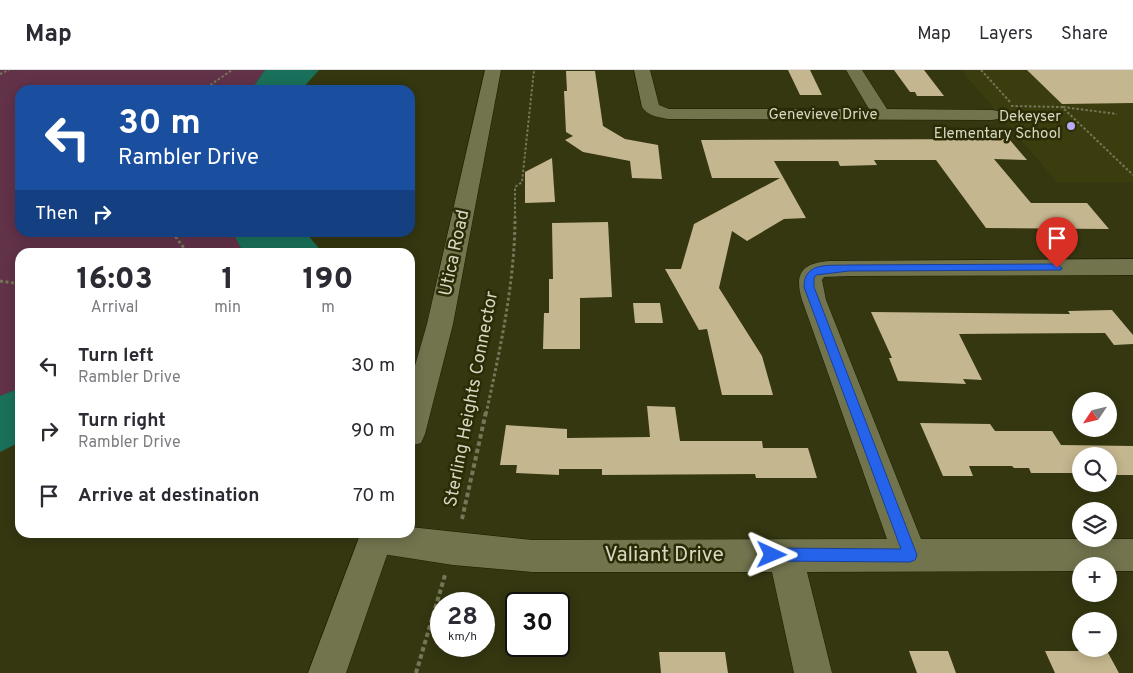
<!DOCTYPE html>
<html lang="en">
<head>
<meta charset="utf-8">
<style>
  :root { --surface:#fff; --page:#f7f7f7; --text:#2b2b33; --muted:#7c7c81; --line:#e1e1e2 }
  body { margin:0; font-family:Overpass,sans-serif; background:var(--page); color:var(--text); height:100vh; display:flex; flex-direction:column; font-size:19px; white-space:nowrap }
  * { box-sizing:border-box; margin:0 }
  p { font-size:16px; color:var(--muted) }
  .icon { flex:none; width:28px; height:28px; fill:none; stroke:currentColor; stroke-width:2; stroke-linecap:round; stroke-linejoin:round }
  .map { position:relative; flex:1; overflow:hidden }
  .side { position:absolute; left:15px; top:178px; width:400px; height:290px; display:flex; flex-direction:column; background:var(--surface); border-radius:15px; box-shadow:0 2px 12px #0003 }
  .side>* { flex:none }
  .top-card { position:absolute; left:15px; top:15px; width:400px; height:152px; border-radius:15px; box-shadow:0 2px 12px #0003; background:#1a4fa0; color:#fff; overflow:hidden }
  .needle { width:32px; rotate:235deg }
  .controls { position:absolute; left:1072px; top:322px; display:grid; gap:10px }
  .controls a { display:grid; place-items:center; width:45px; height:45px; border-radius:50%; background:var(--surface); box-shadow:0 2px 12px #0003; font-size:25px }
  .speed { position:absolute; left:430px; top:522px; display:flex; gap:10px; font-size:25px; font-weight:700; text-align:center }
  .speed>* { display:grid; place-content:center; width:65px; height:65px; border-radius:50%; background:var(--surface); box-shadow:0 2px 12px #0003; line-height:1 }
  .speed small { font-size:12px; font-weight:400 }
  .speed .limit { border:2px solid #111; border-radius:8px; background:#fff; color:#111 }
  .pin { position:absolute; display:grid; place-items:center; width:42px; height:42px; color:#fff; margin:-51px -21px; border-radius:50% 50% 50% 0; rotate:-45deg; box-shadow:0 0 5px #0007 }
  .pin .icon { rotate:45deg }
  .me { position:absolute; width:55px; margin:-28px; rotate:91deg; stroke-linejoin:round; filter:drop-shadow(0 0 4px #0008) }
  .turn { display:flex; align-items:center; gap:18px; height:105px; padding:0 20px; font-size:22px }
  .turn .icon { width:65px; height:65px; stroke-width:2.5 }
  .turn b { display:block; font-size:35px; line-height:42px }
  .then { display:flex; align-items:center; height:48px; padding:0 20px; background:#0003; gap:10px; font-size:19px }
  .eta { display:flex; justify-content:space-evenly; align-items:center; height:85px; text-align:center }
  .eta b { font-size:30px; font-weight:800; line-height:35px }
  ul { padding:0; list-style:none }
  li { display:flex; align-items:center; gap:15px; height:65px; padding:0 20px }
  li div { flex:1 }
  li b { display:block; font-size:19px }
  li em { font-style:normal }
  header { display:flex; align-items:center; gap:30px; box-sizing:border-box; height:70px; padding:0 25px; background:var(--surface); border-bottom:1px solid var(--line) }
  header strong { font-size:24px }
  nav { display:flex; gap:28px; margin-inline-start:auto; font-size:18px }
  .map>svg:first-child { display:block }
</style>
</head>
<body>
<header>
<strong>Map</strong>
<nav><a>Map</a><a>Layers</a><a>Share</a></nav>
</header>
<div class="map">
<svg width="1133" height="603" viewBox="0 0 1133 603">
  <rect width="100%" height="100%" fill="#353711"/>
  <path fill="#3b3d0e" d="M961 0H1133V112H1057Z"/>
  <path fill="#623249" d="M0 0H265L251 20H20V162L233 163 243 182H20V318L0 326Z"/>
  <g fill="#1a715b">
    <path d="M265 0H319L301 20H251Z"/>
    <path d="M233 163H306L322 182H243Z"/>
    <path d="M20 318V372L0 382V326Z"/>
  </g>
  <g fill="#c4b68e">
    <path d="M788 0H810L822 25H800Z"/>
    <path d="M894 0H924L944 26H917L915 22H910Z"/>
    <path d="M1027 0H1133V33L1062 34Z"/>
    <path d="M566 1H595L603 56 625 69 658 75 662 109 632 108 630 91 583 82 565 70 573 66 566 62 564 21H567Z"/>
    <path d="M1009 69 1027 90 994 89 1031 133H1087L1109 159 986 158 936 90H874L877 95 840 96 838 91H774L806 148 784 149 747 171 732 161 719 218 762 286 773 325H722L707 259 699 260 665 199H681L694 154 780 108H712L701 70Z"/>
    <path d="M552 88 555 132 525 133V102Z"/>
    <path d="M608 152 612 227 580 228V279H543L544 243H549V209H553L552 153Z"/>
    <path d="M633 233H660L663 253H635Z"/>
    <path d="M1112 240 1133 265V274L1114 275 1105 263 959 264 982 310 963 309 966 314 898 311 889 288H892L871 242 1070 244 1068 241Z"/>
    <path d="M647 336 675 337 680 371H762L763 378H808L817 408H756L755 404 602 405V399H559V405L516 403 517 395H500L506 355 567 359V368L650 367Z"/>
    <path d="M920 353 990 354 995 361H1052L1061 375 1133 376V405H1109V386H1081V403H1031L1029 398H1014L1012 396H969L973 406H943Z"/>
    <path d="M909 581H948L956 603H917Z"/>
    <path d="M1045 581H1107L1119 603H1055Z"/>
    <path d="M659 582H725L728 603H661Z"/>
  </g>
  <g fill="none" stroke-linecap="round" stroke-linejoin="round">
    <defs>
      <g id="street">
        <path d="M634 0H650L659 35 669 39H869L846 0H862L887 39 992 40 998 41 1001 45 998 49 992 50 668 49C658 47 648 46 642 37Z"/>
        <path d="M1133 189V205L849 206 824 207 822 210 826 230 921 469H1133V501H1109V496H1081V501L807 502 832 603H794L772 502H532L453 495 376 483 364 479 359 468 362 462H410V457L532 470 887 469 802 230C794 203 802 193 830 191Z"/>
      </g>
      <g id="secondary">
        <path d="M485 0H501L453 254 425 364 421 373 410 376V313L427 254Z"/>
        <path d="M361 462H395L346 603H308Z"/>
      </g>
    </defs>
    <use href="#street" stroke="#1d1d03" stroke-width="1"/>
    <use href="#secondary" stroke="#1d1d03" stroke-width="1"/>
    <g stroke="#757758" stroke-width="2" stroke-dasharray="2.5 2" stroke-linecap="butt">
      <path d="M981 0 1011 33"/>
      <path d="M0 4 9 0"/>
      <path d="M203 20 232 0"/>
      <path d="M1011 36 1062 37 1133 105"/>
      <path d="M1063 37 1117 44"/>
      <path d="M515 148V117L522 112 534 0"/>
    </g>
    <g stroke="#757758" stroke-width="3" stroke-dasharray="3 2.5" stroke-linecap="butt">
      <path d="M172 162 187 182"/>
      <path d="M0 211 20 214"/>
      <path d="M486 344C500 280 515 212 515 147"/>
    </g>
    <g stroke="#757758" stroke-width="4" stroke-dasharray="4.5 3" stroke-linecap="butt">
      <path d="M462 449 486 342"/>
      <path d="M416 603 445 505"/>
    </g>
    <use href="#street" fill="#72744e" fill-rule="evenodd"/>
    <use href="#secondary" fill="#72744e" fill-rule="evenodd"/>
  </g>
  <path fill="#2563eb" stroke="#184099" d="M1057 194 1062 198 1061 200 849 201 816 205 814 208V217L917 485 915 490 910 492 772 491 767 489 765 485 767 480 772 478 901 479 804 217C804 191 830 196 849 195Z"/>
  <circle fill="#b8abf7" stroke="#2b2c06" stroke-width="2" cx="1071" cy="56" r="5"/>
  <g text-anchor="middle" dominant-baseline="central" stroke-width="5" stroke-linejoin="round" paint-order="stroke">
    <g font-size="15" fill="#d6d8c3" stroke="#2b2c06">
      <text x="823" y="45">Genevieve Drive</text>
    </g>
    <g font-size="15" fill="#d6d8c3" stroke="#2b2c06" text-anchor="end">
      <text x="1061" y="47">Dekeyser<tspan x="1061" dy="17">Elementary School</tspan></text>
    </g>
    <g font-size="18" fill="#d6d8c3" stroke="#2b2c06">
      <text transform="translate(455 183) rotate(-78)">Utica Road</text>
      <text transform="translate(472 329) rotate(-79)">Sterling Heights Connector</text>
    </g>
    <g font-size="21" fill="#d6d8c3" stroke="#2b2c06">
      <text x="664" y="485">Valiant Drive</text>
    </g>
  </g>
</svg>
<div class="controls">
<a><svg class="needle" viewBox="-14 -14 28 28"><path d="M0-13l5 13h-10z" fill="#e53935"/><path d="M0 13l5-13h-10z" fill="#7c7c81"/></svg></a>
<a><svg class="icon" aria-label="search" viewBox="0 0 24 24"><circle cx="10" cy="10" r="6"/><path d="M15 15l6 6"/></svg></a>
<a><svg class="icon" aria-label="layers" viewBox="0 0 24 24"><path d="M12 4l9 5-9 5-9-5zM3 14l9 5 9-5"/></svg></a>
<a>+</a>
<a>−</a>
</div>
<div class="speed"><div>28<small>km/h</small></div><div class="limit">30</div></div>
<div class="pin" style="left:1057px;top:198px;background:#d93025"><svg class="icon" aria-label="arrive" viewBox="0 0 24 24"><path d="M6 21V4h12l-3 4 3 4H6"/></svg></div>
<svg class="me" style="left:772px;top:485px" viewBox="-20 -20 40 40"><path d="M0-17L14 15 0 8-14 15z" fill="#2563eb" stroke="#fff" stroke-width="4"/></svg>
<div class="top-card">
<div class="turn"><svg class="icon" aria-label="left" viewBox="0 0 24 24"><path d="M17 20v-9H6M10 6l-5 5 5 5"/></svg><div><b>30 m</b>Rambler Drive</div></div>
<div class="then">Then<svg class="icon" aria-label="right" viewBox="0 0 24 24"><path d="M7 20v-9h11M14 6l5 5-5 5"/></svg></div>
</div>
<section class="side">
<div class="eta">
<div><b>16:03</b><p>Arrival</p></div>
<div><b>1</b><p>min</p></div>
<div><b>190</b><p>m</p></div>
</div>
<ul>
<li><svg class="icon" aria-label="left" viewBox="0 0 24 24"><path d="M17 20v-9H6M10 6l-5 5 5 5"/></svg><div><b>Turn left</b><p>Rambler Drive</p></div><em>30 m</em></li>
<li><svg class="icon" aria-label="right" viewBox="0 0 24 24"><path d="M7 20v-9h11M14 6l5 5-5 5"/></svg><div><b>Turn right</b><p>Rambler Drive</p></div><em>90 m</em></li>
<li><svg class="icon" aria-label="arrive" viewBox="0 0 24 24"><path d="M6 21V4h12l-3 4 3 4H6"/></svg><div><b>Arrive at destination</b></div><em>70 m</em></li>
</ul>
</section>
</div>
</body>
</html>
